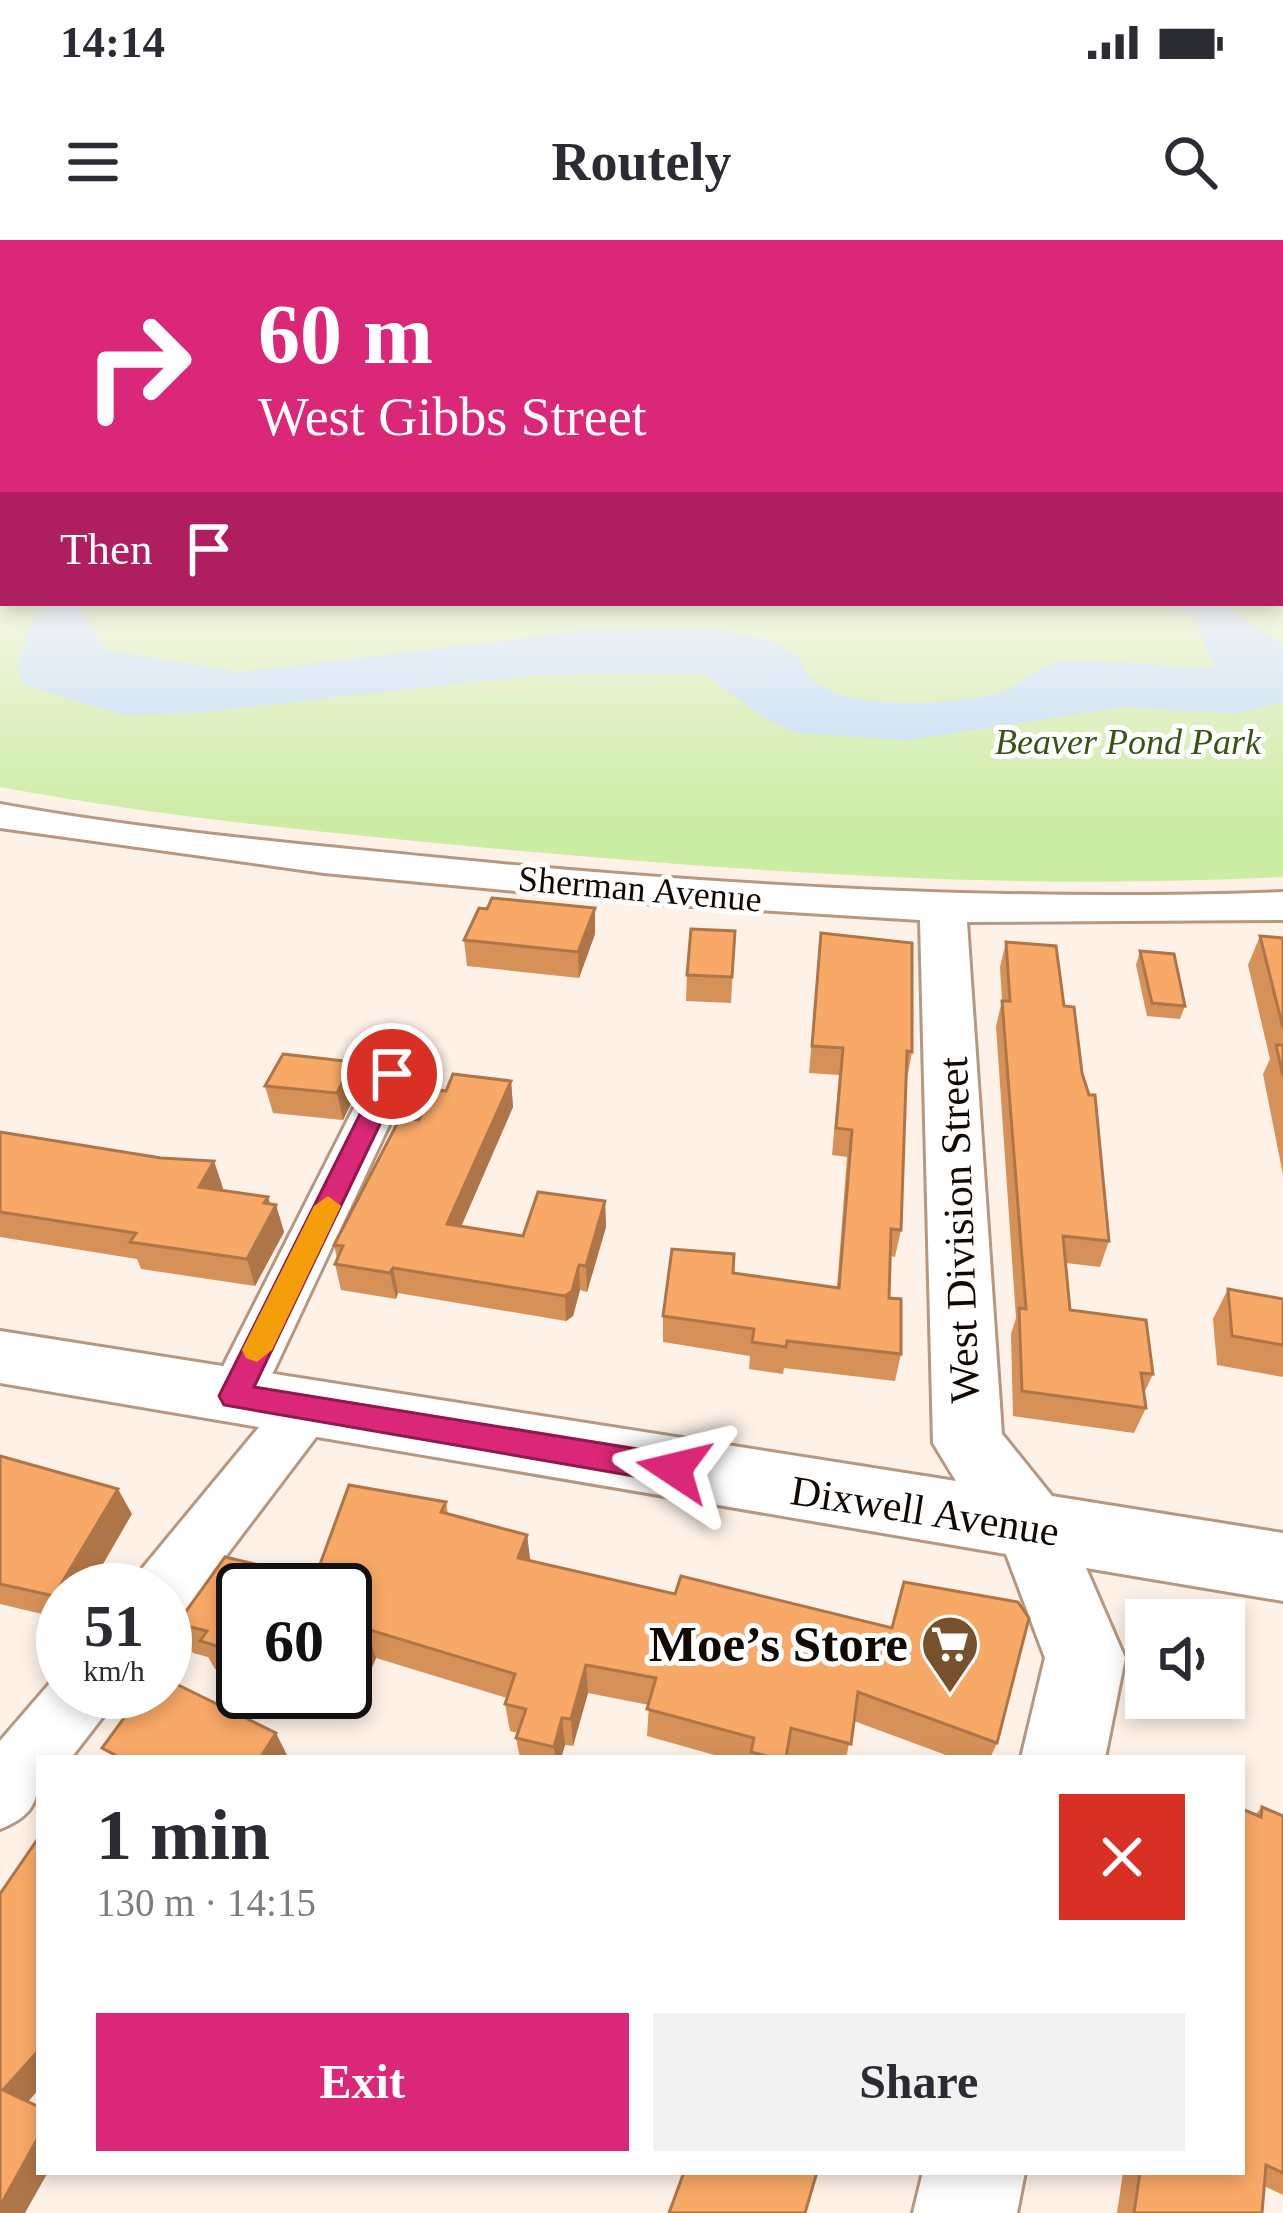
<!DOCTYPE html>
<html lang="en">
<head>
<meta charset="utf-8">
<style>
  :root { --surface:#fff; --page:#f2f2f3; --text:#2b2b33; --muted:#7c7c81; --accent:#db2777 }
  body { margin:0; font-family:"Times New Roman",serif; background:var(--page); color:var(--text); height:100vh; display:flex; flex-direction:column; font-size:45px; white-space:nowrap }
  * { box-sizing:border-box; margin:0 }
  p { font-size:39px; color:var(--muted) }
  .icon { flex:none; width:66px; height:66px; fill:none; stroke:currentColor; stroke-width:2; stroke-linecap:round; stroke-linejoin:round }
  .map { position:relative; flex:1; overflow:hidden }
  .drawer { position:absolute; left:36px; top:1515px; width:1209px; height:420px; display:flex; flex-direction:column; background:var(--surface); border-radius:0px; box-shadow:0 6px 18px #0003 }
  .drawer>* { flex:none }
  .banner { position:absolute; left:0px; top:0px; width:1284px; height:366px; box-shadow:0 6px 18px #0003; background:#db2777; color:#fff; overflow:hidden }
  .tools { position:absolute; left:1125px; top:1359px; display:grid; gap:24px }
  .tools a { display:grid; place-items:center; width:120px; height:120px; border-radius:0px; background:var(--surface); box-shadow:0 6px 18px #0003; font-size:60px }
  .speed { position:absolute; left:36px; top:1323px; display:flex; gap:24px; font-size:60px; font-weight:700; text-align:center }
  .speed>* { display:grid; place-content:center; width:156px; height:156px; border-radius:50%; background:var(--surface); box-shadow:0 6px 18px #0003; line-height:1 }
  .speed small { font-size:30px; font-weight:400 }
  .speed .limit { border:6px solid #111; border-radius:18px; background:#fff; color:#111 }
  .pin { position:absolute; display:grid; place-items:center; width:102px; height:102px; color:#fff; margin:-51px; border:6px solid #fff; border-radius:50%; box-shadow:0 3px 12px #0007 }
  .me { position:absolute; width:132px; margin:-66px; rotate:280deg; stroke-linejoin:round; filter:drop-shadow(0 0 9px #0008) }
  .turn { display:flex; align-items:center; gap:42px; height:252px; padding:0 60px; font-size:54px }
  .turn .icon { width:156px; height:156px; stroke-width:2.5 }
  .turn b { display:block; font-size:84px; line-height:102px }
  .then { display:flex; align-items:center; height:114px; padding:0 60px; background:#0003; gap:24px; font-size:45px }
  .round { display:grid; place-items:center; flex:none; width:126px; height:126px; border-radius:0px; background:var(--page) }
  .summary { display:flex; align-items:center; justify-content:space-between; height:204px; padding:0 60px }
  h1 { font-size:72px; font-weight:700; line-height:90px }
  .button { display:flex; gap:24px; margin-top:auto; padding:24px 60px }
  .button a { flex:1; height:138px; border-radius:0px; background:var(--accent); color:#fff; font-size:48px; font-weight:700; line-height:138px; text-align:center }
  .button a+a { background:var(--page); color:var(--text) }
  .status { display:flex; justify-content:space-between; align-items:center; height:84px; padding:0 60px; background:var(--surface); direction:ltr }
  .status svg { height:33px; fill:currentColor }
  header { display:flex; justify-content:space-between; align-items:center; height:156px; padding:0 60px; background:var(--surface); font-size:54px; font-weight:700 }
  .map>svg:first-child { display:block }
</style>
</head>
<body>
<div class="status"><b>14:14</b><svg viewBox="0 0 49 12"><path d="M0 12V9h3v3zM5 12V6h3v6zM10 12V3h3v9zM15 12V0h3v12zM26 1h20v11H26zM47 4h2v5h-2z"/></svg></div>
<header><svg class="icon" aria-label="menu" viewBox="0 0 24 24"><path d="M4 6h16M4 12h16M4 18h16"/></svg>Routely<svg class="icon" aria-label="search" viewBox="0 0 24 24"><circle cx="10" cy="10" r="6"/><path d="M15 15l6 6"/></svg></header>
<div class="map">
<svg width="1283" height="1973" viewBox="0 0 1283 1973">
  <rect width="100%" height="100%" fill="#fef1e7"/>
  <path fill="#cbeca3" d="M0 312 3 363H1281L1283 312V637C1028 650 776 634 522 611 348 595 172 579 0 547Z"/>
  <path fill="#bbdbf6" d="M78 363 106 410 239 432 580 391 722 390 770 400 799 417C814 476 941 465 991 455 1017 450 1039 422 1066 421 1114 420 1165 427 1214 428L1195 378 1167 363H1219L1283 404V462L1238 474 1124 467 908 500 795 493 762 477 705 434 537 435 196 473 123 475 25 445 17 426 32 383 46 365Z"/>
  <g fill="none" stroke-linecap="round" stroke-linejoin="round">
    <defs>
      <g id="minor">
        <path d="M392 820 407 824 413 834 262 1156 254 1172 235 1178 216 1172 208 1156 371 834 377 824Z"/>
        <path d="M307 1146 326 1152 334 1168 326 1184 185 1370 165 1377V1350H132L141 1330 288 1152Z"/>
        <path d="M63 1428V1452H114L105 1474 71 1518H39C39 1557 38 1574 0 1589V1501Z"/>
      </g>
      <g id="major">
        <path d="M0 564C149 591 299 604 450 619 728 646 1004 662 1283 652V680L967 682 1002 1194 1052 1256 1283 1293V1361L1086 1328 1125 1418 1105 1518H1021L1045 1418 1006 1314 0 1143V1091L956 1241 933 1203 920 680 644 663 324 633 0 588Z"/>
        <path d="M923 1932H1025L1017 1973H913Z"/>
      </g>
    </defs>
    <use href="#minor" stroke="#b69780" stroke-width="6"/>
    <use href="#major" stroke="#b69780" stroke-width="6"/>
    <use href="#minor" fill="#fff" fill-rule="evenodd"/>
    <use href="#major" fill="#fff" fill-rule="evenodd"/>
  </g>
  <g fill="#d69159">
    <path d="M735 691 731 763 686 761 687 735Z"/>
    <path d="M821 693 912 812 907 839 901 990 895 1017 890 1016 889 1058 901 1114 895 1141 784 1128 783 1134 749 1129 750 1116 663 1102V1076L733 1033 837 1048 847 917 832 915 839 835 809 833Z"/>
    <path d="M595 694 579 738 467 726 464 700Z"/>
    <path d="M1260 696 1283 698V935L1263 834 1270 819 1248 725Z"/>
    <path d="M1006 702 1064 766 1082 833 1109 1001 1100 1027 1066 1023 1070 1070 1153 1134 1144 1153 1146 1168 1134 1193 1013 1176 1011 1094 1016 1078 996 786 1002 761 1000 727Z"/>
    <path d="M1140 711 1185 766 1180 779 1147 776 1136 725Z"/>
    <path d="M511 841 513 867 461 986 523 996 605 961 606 987 587 1052 580 1050 573 1076 566 1081 398 1053 396 1059 341 1050 335 1024 337 1019 334 1005 419 880 446 851Z"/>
    <path d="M265 846 358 849 343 880 273 873Z"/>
    <path d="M0 892 223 948 222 950 276 965 284 992 255 1046 141 1029 137 1019 0 997Z"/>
    <path d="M1228 1049 1283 1059V1137L1217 1125 1213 1079Z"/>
    <path d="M0 1216 132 1274 63 1350V1379L0 1364Z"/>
    <path d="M349 1245 446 1262 448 1274 527 1295 530 1321 675 1354 681 1336 891 1388 904 1342 1018 1362 1029 1378 997 1503 990 1518H954L854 1481 846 1518H798L786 1515V1518H725L647 1496 649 1465 588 1453 573 1506 565 1505 561 1518H520L516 1498 518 1493 510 1491 505 1464 507 1458 376 1418 361 1453 345 1449V1350H243V1438L215 1429 208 1417 193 1413 177 1384 225 1317 315 1338Z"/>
    <path d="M286 1452H324L319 1462Z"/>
    <path d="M1262 1567 1283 1576V1955L1264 1946 1262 1973H1117L1123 1932H1242L1255 1575Z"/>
  </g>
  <g fill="#ae7648">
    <path d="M595 668V694L579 738 578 712Z"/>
    <path d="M353 822 358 849 343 880 337 853Z"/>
    <path d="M511 841 513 867 451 1010 447 984Z"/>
    <path d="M214 921 223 948 209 974 199 947Z"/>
    <path d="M268 957 273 972 276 965 284 992 255 1046 247 1019Z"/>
    <path d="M605 961 606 987 587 1052 586 1026Z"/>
    <path d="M579 1025 580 1050 573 1076 566 1081 565 1056Z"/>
    <path d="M393 1028 398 1053 396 1059 390 1033Z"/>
    <path d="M118 1249 132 1274 88 1350H63V1370L54 1356Z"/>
    <path d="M527 1295 531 1326 518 1318Z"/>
    <path d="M367 1389 376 1418 361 1453 351 1425Z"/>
    <path d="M586 1425 588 1453 573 1506 571 1479Z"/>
    <path d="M315 1452H324L319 1462Z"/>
    <path d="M562 1478 565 1505 561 1518H555L554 1507Z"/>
    <path d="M276 1493 287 1515 285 1518H260Z"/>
    <path d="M39 1810V1849L26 1864 3 1850Z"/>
    <path d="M39 1896V1932H48L25 1973H0V1966Z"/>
  </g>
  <g fill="#f9a967" stroke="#ae7648" stroke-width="3">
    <path d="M492 658 595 668 578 712 464 700 479 668 487 669Z"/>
    <path d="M691 689 735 691 732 737 687 735Z"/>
    <path d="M821 693 912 703V812L907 811 901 990 891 989 889 1058 901 1059V1114L787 1101 786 1107 752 1102 754 1089 663 1076 672 1009 734 1014 733 1033 839 1048 852 890 836 888 843 808 812 806Z"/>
    <path d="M1260 696 1283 698V788Z"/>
    <path d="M1006 702 1056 706 1064 766 1074 767 1082 833 1089 855H1095L1109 1001 1063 996 1070 1070 1146 1080 1153 1134 1141 1133 1146 1168 1022 1151 1019 1068 1026 1069 1002 761H1010Z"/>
    <path d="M1140 711 1174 714 1185 766 1152 763Z"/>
    <path d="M1276 805H1283V836Z"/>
    <path d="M283 814 353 822 337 853 265 846Z"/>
    <path d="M453 834 511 841 447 984 523 996 538 952 605 961 586 1026 579 1025 572 1051 565 1056 393 1028 390 1033 335 1024 343 1006 334 1005 400 878 419 880 432 849 446 851Z"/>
    <path d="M0 892 161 918 214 921 199 947 268 957 264 963 276 965 247 1019 130 1002 136 993 0 972Z"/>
    <path d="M1228 1049 1283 1059V1105L1232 1096Z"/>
    <path d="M0 1216 118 1249 54 1356 0 1344Z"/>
    <path d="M349 1245 446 1262 441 1272 527 1295 518 1318 675 1354 681 1336 892 1388 904 1342 1018 1362 1029 1378 997 1503 858 1452 851 1504 791 1488 786 1518H774L751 1512 754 1498 647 1469 656 1438 586 1425 571 1479 562 1478 554 1507 516 1498 526 1469 505 1464 515 1434 367 1389 351 1425 345 1423V1350H243V1414L200 1401 207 1391 177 1384 225 1317 315 1338Z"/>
    <path d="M174 1443 276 1493 260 1518H112L115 1515 102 1508 143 1452 161 1461Z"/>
    <path d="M1262 1567 1283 1576V1933L1266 1925 1262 1973H1134L1140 1932H1242V1569L1261 1577Z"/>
    <path d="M39 1597V1810L3 1850 39 1867V1896L0 1966V1654Z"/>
    <path d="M684 1932H817L805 1973H669Z"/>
  </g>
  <linearGradient id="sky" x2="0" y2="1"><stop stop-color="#96c4ee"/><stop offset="0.53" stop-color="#fff9f4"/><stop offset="1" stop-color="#fff9f4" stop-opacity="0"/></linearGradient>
  <rect width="1283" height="588" fill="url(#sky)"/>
  <path fill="#db2777" stroke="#8e194d" stroke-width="3" d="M392 827 404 834 254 1147 674 1215 686 1219 691 1229 686 1239 674 1243 224 1165 219 1156 380 834Z"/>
  <path fill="#f59e0b" d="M328 956 341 966 272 1110 257 1122 246 1118 242 1110 314 966Z"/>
  <defs>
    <symbol id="supermarket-pin" viewBox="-11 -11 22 30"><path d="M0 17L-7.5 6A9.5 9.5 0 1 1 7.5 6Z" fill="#76512c" stroke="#fff"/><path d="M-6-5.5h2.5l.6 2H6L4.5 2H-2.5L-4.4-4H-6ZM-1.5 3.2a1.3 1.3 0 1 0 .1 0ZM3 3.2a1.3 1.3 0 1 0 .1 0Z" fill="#fff"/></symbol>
  </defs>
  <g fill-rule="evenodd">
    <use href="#supermarket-pin" x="917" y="1371" width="66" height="90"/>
  </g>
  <g text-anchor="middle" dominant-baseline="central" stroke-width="10" stroke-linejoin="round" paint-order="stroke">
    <g font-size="36" font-style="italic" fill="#3b5213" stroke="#fff">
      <text x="1128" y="502">Beaver Pond Park</text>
    </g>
    <g font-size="36" fill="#130903" stroke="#fff">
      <text transform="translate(640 649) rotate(5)">Sherman Avenue</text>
    </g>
    <g font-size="42" fill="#130903" stroke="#fff">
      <text transform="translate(959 990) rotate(-92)">West Division Street</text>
      <text transform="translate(925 1271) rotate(9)">Dixwell Avenue</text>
    </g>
    <g font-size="51" font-weight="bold" fill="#130903" stroke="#fff" text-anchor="end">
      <text x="908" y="1404">Moe’s Store</text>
    </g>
  </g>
</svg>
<div class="tools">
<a><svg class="icon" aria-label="sound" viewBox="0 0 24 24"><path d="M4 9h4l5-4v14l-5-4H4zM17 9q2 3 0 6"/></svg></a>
</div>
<div class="speed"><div>51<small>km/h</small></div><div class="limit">60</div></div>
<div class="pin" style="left:392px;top:834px;background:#d93025"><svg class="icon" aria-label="arrive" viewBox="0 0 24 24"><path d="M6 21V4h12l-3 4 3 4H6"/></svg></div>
<svg class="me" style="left:674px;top:1229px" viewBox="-20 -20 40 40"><path d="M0-17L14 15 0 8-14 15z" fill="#db2777" stroke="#fff" stroke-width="4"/></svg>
<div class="banner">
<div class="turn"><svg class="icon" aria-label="right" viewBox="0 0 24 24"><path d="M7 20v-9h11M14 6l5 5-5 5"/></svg><div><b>60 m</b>West Gibbs Street</div></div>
<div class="then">Then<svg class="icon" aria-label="arrive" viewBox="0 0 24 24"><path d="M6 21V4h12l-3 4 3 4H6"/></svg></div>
</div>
<section class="drawer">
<div class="summary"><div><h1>1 min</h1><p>130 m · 14:15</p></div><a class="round" style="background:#d93025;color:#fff"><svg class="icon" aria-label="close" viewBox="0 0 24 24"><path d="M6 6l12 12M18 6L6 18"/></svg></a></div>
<div class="button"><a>Exit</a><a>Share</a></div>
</section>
</div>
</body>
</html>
